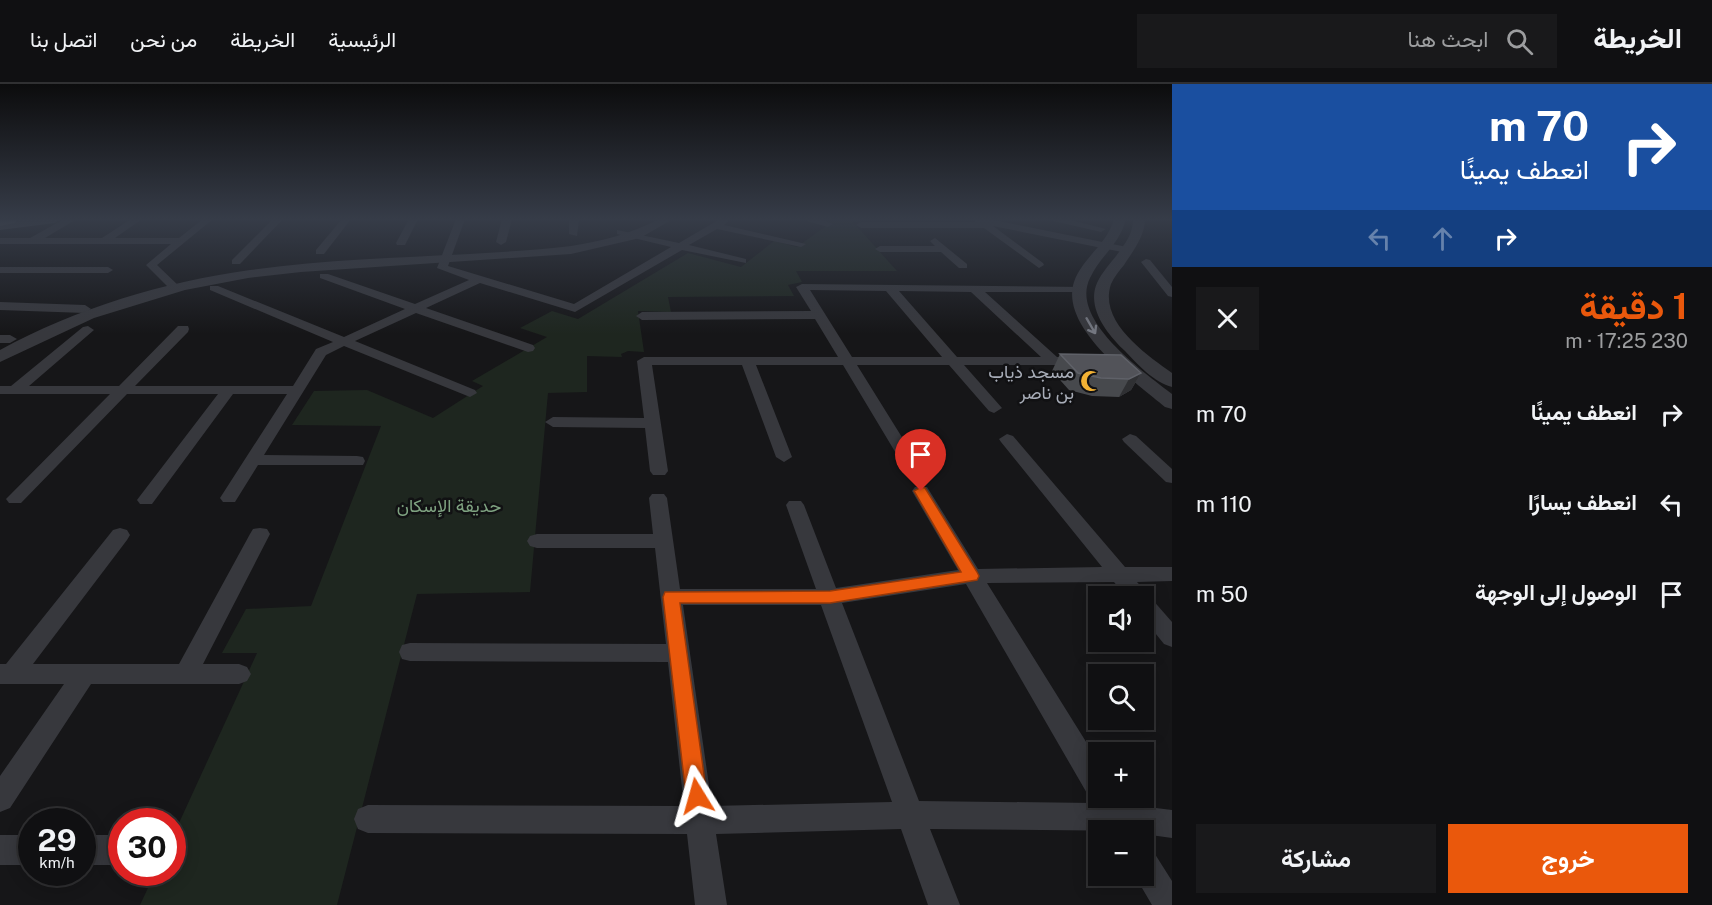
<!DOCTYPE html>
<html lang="ar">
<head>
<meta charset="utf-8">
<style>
  :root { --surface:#101012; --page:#19191b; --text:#f1f3f6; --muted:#9c9d9f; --line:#303032; --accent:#ea580c }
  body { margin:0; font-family:"Public Sans",Vazirmatn,sans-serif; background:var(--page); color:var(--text); direction:rtl; height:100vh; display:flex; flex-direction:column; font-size:22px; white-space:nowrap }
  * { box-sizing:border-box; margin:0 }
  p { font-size:20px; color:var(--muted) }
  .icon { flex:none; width:33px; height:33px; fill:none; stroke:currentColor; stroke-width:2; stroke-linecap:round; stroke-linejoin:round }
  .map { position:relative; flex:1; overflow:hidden; direction:ltr }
  .side { display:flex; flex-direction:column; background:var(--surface); width:540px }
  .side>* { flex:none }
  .banner { background:#1a4fa0; color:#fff; overflow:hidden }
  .buttons { position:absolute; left:1088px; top:502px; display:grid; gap:12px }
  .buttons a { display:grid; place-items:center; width:66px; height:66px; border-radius:0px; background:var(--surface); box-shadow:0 3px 15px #0003,0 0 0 2px var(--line); font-size:30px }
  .speed { position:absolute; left:18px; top:724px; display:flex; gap:12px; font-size:30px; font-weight:700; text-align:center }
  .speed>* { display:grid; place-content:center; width:78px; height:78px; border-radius:50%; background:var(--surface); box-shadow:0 3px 15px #0003,0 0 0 2px var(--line); line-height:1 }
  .speed small { font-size:15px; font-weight:400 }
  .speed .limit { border:9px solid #d22; background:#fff; color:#111 }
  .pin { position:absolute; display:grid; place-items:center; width:51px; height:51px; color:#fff; margin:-62px -26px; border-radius:50% 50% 50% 0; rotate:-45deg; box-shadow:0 0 6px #0007 }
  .pin .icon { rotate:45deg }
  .me { position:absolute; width:66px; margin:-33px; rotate:352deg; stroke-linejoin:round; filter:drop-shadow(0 0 4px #0008) }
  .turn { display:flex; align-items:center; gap:21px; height:126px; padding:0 24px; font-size:27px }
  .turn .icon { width:78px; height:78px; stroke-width:2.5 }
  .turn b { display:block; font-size:42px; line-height:51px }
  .lanes { display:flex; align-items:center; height:57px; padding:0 24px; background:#0003; justify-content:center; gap:30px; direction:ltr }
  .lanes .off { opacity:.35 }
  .round { display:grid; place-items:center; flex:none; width:63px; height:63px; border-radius:0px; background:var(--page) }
  .headline { display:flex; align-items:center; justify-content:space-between; height:102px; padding:0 24px }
  h1 { font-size:36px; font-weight:700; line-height:45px; color:var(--accent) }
  .cta { display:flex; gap:12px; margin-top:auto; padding:12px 24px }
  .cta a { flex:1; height:69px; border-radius:0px; background:var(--accent); color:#fff; font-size:24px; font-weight:700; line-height:69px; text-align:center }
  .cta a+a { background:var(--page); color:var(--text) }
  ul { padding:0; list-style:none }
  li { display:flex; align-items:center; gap:18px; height:90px; padding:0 24px }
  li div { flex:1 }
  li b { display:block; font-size:22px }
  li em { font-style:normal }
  header { display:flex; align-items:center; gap:36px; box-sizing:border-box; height:84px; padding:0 30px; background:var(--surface); border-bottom:2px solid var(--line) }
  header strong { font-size:28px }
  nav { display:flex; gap:33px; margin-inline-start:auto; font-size:21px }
  .search { width:420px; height:54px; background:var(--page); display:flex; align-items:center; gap:15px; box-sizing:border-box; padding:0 21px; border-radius:0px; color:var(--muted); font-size:22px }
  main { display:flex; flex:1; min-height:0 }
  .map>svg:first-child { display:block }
</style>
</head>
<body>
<header>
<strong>الخريطة</strong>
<div class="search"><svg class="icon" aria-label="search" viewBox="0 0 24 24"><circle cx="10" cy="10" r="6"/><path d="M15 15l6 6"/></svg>ابحث هنا</div>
<nav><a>الرئيسية</a><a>الخريطة</a><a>من نحن</a><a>اتصل بنا</a></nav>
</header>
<main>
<section class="side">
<div class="banner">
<div class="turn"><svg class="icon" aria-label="right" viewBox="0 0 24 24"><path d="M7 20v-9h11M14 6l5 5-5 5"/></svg><div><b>70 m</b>انعطف يمينًا</div></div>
<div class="lanes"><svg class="icon off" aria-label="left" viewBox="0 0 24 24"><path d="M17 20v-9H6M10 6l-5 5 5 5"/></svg><svg class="icon off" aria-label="ahead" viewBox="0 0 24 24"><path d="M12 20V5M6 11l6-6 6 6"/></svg><svg class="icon" aria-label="right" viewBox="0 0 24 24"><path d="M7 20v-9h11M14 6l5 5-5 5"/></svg></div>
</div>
<div class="headline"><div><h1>1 دقيقة</h1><p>230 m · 17:25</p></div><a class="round"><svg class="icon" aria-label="close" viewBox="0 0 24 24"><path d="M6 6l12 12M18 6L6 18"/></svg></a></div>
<ul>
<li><svg class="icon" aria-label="right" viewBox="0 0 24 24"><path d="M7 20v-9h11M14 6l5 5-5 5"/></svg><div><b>انعطف يمينًا</b></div><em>70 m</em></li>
<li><svg class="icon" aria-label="left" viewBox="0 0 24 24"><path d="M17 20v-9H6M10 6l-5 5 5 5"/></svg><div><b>انعطف يسارًا</b></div><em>110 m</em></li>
<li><svg class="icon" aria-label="arrive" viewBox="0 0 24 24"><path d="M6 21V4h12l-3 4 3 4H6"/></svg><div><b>الوصول إلى الوجهة</b></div><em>50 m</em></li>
</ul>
<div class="cta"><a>خروج</a><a>مشاركة</a></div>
</section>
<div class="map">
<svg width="1172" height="821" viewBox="0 0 1172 821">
  <rect width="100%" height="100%" fill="#161618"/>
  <path fill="#1e261f" d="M817 135H868L869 137 853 138 897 187H796L802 198 788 201 794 212 668 213 671 228 638 227 644 268 628 267 621 270 622 273 587 272V308L548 309 530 508 417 510 337 821H140L155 789H172L173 752 257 569H222L246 525 311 522 381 342 292 341 314 307 367 306 433 334 483 302 472 297 547 253 520 244 552 227 578 235 688 169 741 183 774 157 797 163 830 139Z"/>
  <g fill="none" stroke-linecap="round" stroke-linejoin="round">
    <g fill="#37383d" fill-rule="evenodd">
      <path d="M64 135 75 136 45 154H102L131 135H142L115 154H179L203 135H213L157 181 181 204 175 207 171 206 146 181 171 160H0V154H30Z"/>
      <path d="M273 135H283L240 180H232V176Z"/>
      <path d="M342 135H351L324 170H316V166Z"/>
      <path d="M409 135H418L405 161H397L396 159Z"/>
      <path d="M456 135H465L448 182 574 220 671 163 617 150V146L679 159 720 135H731L724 141 806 160 801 163 717 145 689 161 746 175V179L682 166 575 228 480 199 426 224 533 261 535 264 533 267 528 268 416 229 355 257 475 306 477 309 470 313 344 262 326 271 264 371 357 372 363 373 365 377 363 381H258L235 418H223L220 414 287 310H233L152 420H140L137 416 140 412 218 310H127L21 419H9L6 415 110 310H0V302H11L83 243 88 242 94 246 29 302H119L178 242H188L189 245 188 248 135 302H293L316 265 333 258 210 206V202H218L344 253 405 225 320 194V190H328L415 220 469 196 437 184Z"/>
      <path d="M502 135H512L506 158 501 161 496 158Z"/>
      <path d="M569 135H579L577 152 569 150Z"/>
      <path d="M800 135H820L833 140 828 143Z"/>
      <path d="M974 135H989L1127 163 1132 166 1127 169 993 142 1043 179 1044 181 1039 184 984 144H861L856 141 861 138H975Z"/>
      <path d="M1045 135H1066L1106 145 1101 148Z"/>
      <path d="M935 154 967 180V184H959L941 168H880L875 165 880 162H935L930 157Z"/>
      <path d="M1146 175 1150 176 1172 203V213L1168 212 1141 178Z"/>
      <path d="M0 183H108L113 186 108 189H0Z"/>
      <path d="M802 200 1084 203V207L1080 208H985L1057 273H1081L1088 277 1081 281H964L1002 324 994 329 989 327 949 281H857L913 371 905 376 897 371 843 281H756L792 373 784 378 776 373 742 281H652L668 387 665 391H653L650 387 645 344 553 343 545 338 553 333 644 334 637 277 644 273H838L815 235 642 236 636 232 642 228 811 227 796 203ZM810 206 886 207 942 273H852ZM899 207 971 208 1041 273H957Z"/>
      <path d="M0 218 85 221 91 225 85 229 0 226Z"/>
      <path d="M0 251H10L17 255 10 259H0Z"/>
      <path d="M1007 350 1013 352 1125 483H1172V497L1137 498 1172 538V563L1164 560 1143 534V513H1126L1114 498 987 499 1098 677V714H1121L1124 720 1172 726V754L1143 750V747L930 745 960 821H928L901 745 716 750 727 821H695L687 750 368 749 358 745 354 735 358 725 368 721 684 722 668 578 410 577 402 575 399 568 402 561 410 559 666 560 655 464H537L530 462 527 457 530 452 537 450H653L649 414 652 410H664L667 414 680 505H816L786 421 789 417H801L804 421 836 504 958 486 912 407 915 403H927L978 485 1102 483 1001 358 999 355ZM966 500 1088 711 1092 713 1093 719 919 717 842 519ZM683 521H821L892 718 712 722Z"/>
      <path d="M1130 350 1136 352 1172 385V399L1166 398 1124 358 1122 355Z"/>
      <path d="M120 444 127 446 130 451 127 456 33 580H179L250 450 253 445 260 444 267 445 270 450 203 580H239L247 583 251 590 247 597 239 600H91L10 724 0 728V692L64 600H0V580H6L113 446Z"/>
      <rect x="0" y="751" width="32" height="30"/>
      <rect x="82" y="751" width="40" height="30"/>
      <path d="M1143 762 1153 767 1172 797V821H1152L1135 792H1143Z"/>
    </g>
    <g fill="#37383d" fill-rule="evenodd">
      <path d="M659 135H673L640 154 571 170 301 188 248 194 185 206 94 234 0 278V266C77 224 163 198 250 186 356 171 465 174 571 162 602 157 631 150 659 135Z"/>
      <path d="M1114 135H1126C1120 160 1100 172 1090 194 1069 236 1144 288 1172 310V325L1165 323C1135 298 1059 244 1074 198 1082 174 1107 161 1114 135Z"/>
      <path d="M1133 135H1145C1145 152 1133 167 1124 181 1119 187 1114 193 1111 200 1098 238 1147 271 1172 289V303C1155 299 1137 280 1125 267 1108 251 1086 224 1097 199 1103 186 1114 176 1121 165 1128 156 1133 147 1133 135Z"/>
    </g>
    <path fill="#45474d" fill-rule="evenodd" d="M20 135H61L55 139 0 146V138Z"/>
    <path fill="#63666e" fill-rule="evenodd" d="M0 135H17L15 139 0 142Z"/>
  </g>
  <path fill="#47494d" d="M1060 270 1141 289 1131 306 1119 313 1092 312 1069 306 1052 287Z"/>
  <path fill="#2f3033" d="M1141 289 1131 306 1119 313 1129 295Z"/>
  <path fill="#525359" stroke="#5f6168" stroke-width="1.5" d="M1060 270 1121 271 1141 289 1129 295 1101 294 1078 289Z"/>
  <defs><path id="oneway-shaft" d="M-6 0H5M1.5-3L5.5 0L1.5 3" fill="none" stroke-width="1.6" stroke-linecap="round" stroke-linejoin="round" transform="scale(1.5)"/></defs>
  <use stroke="#757881" href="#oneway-shaft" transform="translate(1091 242) rotate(60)"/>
  <linearGradient id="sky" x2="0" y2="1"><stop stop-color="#0c0c0d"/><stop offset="0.54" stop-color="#363c48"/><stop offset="1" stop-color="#363c48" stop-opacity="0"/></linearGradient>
  <rect width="1172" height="250" fill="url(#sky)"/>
  <path fill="#ea580c" stroke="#983908" stroke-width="1.5" d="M921 403 925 404 977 488 979 492 977 496 830 519H680L707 712 704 719 697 722 689 719 686 712 663 513 665 508 830 507 961 488 914 407Z"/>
  <defs>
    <symbol id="mosque-bare" viewBox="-9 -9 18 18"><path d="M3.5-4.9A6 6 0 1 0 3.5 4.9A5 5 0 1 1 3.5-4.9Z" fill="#f2b134" stroke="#111113" stroke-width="2.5" paint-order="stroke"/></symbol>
  </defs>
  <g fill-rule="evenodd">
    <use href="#mosque-bare" x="1076" y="282" width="30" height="30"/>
  </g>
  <g text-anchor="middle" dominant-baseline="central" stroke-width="5" stroke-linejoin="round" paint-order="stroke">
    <g font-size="18" fill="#a8adb8" stroke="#111113" text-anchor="end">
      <text x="1074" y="287">مسجد ذياب<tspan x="1074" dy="21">بن ناصر</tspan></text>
    </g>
    <g font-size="18" fill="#7fa381" stroke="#111113">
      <text x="449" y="421">حديقة الإسكان</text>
    </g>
  </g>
</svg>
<div class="buttons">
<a><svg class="icon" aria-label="sound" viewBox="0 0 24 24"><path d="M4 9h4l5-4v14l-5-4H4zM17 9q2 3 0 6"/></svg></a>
<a><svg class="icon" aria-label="search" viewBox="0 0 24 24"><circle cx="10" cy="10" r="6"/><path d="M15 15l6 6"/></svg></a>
<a>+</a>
<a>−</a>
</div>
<div class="speed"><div>29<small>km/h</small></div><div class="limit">30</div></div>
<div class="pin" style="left:921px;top:407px;background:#d93025"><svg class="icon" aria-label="arrive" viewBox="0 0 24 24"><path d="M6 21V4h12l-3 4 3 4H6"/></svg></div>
<svg class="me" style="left:697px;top:712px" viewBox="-20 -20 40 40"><path d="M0-17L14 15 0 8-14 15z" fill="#ea580c" stroke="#fff" stroke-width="4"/></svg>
</div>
</main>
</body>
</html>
